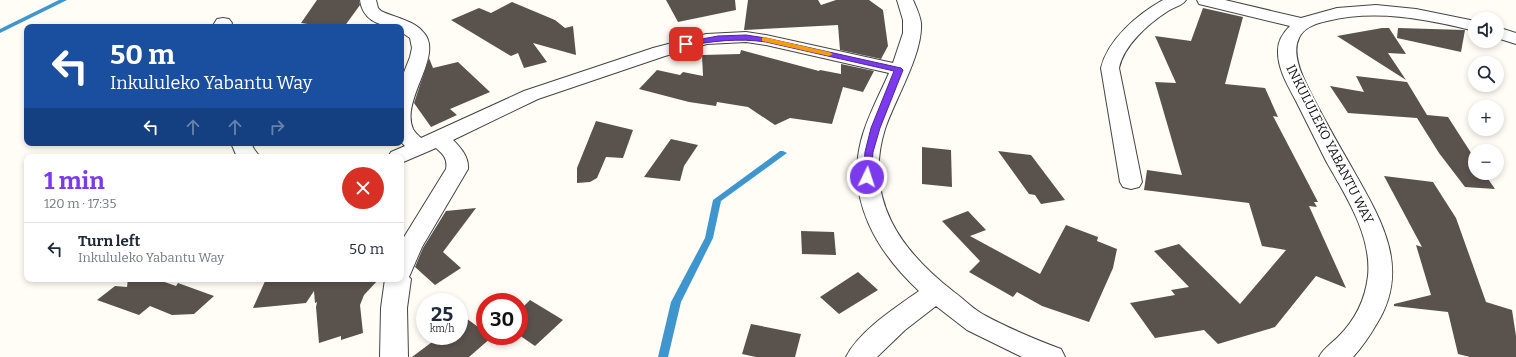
<!DOCTYPE html>
<html lang="en">
<head>
<meta charset="utf-8">
<style>
  :root { --surface:#fff; --page:#f6f6f7; --text:#1f2937; --muted:#747a83; --line:#e0e1e3; --accent:#7c3aed }
  body { margin:0; font-family:Bitter,serif; background:var(--page); color:var(--text); height:100vh; display:flex; flex-direction:column; font-size:15px; white-space:nowrap }
  * { box-sizing:border-box; margin:0 }
  p { font-size:13px; color:var(--muted) }
  .icon { flex:none; width:22px; height:22px; fill:none; stroke:currentColor; stroke-width:2; stroke-linecap:round; stroke-linejoin:round }
  .map { position:relative; flex:1; overflow:hidden }
  .drawer { position:absolute; left:24px; top:154px; width:380px; height:128px; display:flex; flex-direction:column; background:var(--surface); border-radius:8px; box-shadow:0 2px 6px #0003 }
  .drawer>* { flex:none }
  .banner { position:absolute; left:24px; top:24px; width:380px; height:122px; border-radius:8px; box-shadow:0 2px 6px #0003; background:#1a4fa0; color:#fff; overflow:hidden }
  .buttons { position:absolute; left:1468px; top:12px; display:grid; gap:8px }
  .buttons a { display:grid; place-items:center; width:36px; height:36px; border-radius:50%; background:var(--surface); box-shadow:0 2px 6px #0003; font-size:20px }
  .speed { position:absolute; left:416px; top:293px; display:flex; gap:8px; font-size:20px; font-weight:700; text-align:center }
  .speed>* { display:grid; place-content:center; width:52px; height:52px; border-radius:50%; background:var(--surface); box-shadow:0 2px 6px #0003; line-height:1 }
  .speed small { font-size:10px; font-weight:400 }
  .speed .limit { border:6px solid #d22; background:#fff; color:#111 }
  .pin { position:absolute; display:grid; place-items:center; width:34px; height:34px; color:#fff; margin:-17px; border-radius:8px; box-shadow:0 2px 6px #0006 }
  .me { position:absolute; width:44px; margin:-22px; rotate:4deg; stroke-linejoin:round; filter:drop-shadow(0 0 3px #0008) }
  .turn { display:flex; align-items:center; gap:14px; height:84px; padding:0 20px; font-size:18px }
  .turn .icon { width:52px; height:52px; stroke-width:2.5 }
  .turn b { display:block; font-size:28px; line-height:34px }
  .lanes { display:flex; align-items:center; height:38px; padding:0 20px; background:#0003; justify-content:center; gap:20px; direction:ltr }
  .lanes .off { opacity:.35 }
  .round { display:grid; place-items:center; flex:none; width:42px; height:42px; border-radius:21px; background:var(--page) }
  .summary { display:flex; align-items:center; justify-content:space-between; height:68px; padding:0 20px }
  h1 { font-size:24px; font-weight:700; line-height:30px; color:var(--accent) }
  ul { padding:0; list-style:none }
  li { display:flex; align-items:center; gap:12px; height:52px; padding:0 20px; border-top:1px solid var(--line) }
  li div { flex:1 }
  li b { display:block; font-size:15px }
  li em { font-style:normal }
  .map>svg:first-child { display:block }
</style>
</head>
<body>
<div class="map">
<svg width="1516" height="357" viewBox="0 0 1516 357">
  <rect width="100%" height="100%" fill="#fffdf5"/>
  <g fill="none" stroke-linecap="round" stroke-linejoin="round">
    <g fill="#3f96cf" fill-rule="evenodd">
      <path d="M59 0H67L0 33V29Z"/>
      <path d="M780 151H783L787 153 721 201 713 238 681 302 668 357H658L671 302 705 238 713 200Z"/>
    </g>
  </g>
  <g fill="#5a524d">
    <path d="M317 0H359L360 5 344 27H327L301 23Z"/>
    <path d="M666 0H735L736 10 678 22Z"/>
    <path d="M748 0H818L821 5 836 0H869L883 10 888 46 881 59 840 50 838 25 744 30Z"/>
    <path d="M512 2 555 20 565 28 573 26 576 55 533 43 547 62 524 68 518 53 511 56 451 20 479 8 491 13Z"/>
    <path d="M1203 8 1243 17 1225 84 1265 88 1278 117 1273 116 1318 202H1314L1317 207 1309 206 1346 288 1316 276 1275 327 1218 344 1204 330 1155 338 1130 303 1175 295 1171 290 1189 287 1154 251 1179 244 1240 304 1286 250 1262 246 1249 203 1144 190 1147 170 1182 175 1155 82 1176 83 1155 36 1191 41Z"/>
    <path d="M1382 28H1389L1406 54 1388 53 1406 80 1337 36Z"/>
    <path d="M1398 28 1465 30 1461 52 1397 38Z"/>
    <path d="M741 50 819 71 820 70 841 74V64L874 71 863 92 843 87 832 124 790 118 775 125 748 107 717 102 716 106 689 102 639 89 657 70 680 75 683 72 703 76 702 55 740 54Z"/>
    <path d="M429 58 433 68 458 62 490 92 450 109 457 115 431 127 414 103Z"/>
    <path d="M1356 76 1407 82 1427 115 1448 117 1475 159V173H1484L1495 189 1465 187 1439 153 1417 118 1348 113 1330 86 1364 92Z"/>
    <path d="M596 121 633 130 623 158 606 157 597 178 590 182 577 183V168Z"/>
    <path d="M671 139 698 145 684 166 680 181 644 177Z"/>
    <path d="M922 147 951 150 952 187 922 184Z"/>
    <path d="M998 151 1031 155 1065 200 1041 204 1035 195 1029 194Z"/>
    <path d="M1384 176 1433 182 1456 218 1486 302 1512 310 1516 336V357H1470L1458 354 1448 312 1394 306V304L1431 295 1416 245 1422 247Z"/>
    <path d="M476 208 443 252 461 268 435 285 415 267 423 248 446 211Z"/>
    <path d="M968 211 986 230 970 236 1040 274 1066 225 1098 237 1097 241 1117 249 1113 268 1089 322 1042 306 1017 292 1013 297 969 272 980 261 942 221Z"/>
    <path d="M801 231 834 232 836 255 802 254Z"/>
    <path d="M858 272 878 290 839 314 820 297Z"/>
    <path d="M128 279H156L176 286 178 283 214 296 194 314 172 315 150 306 139 315 97 300 115 286 127 287Z"/>
    <path d="M266 279H379L364 295 360 305 363 333 341 340V336L319 343 316 307 317 302 315 303 314 291 306 303 253 308Z"/>
    <path d="M530 300 563 320 535 346 519 335V311Z"/>
    <path d="M459 313 485 332V336L492 337 469 357H412L440 336H459Z"/>
    <path d="M751 324 801 334 795 357H756L742 354Z"/>
  </g>
  <g fill="none" stroke-linecap="round" stroke-linejoin="round">
    <defs>
      <g id="minor">
        <path d="M360 0H376L378 8 381 11C395 18 414 20 424 33 444 56 400 100 413 129 415 133 419 136 421 138L524 91 653 48 706 34 746 32 766 35 893 63 903 33V20L897 0H913C916 7 920 15 921 23 923 54 895 99 885 129 863 199 901 251 954 292 965 300 974 310 986 316 1010 329 1035 339 1061 349L1065 357H1022L967 330 936 306 905 330 877 357H846C860 330 895 308 919 291 877 252 846 200 861 141 867 117 879 96 889 73L766 45 746 42 707 44 665 56 538 99 453 140C461 148 469 157 468 169L422 247 409 277 411 279 407 308 408 357H380L381 308 385 279H401V242L446 169C448 159 443 154 436 148L401 163V157H388L391 152 405 146 401 142V80L410 57 412 48 410 38 401 32V27C382 27 363 22 360 0Z"/>
        <path d="M1163 0H1186C1182 6 1174 7 1168 11 1148 24 1124 45 1119 68L1142 182 1139 187 1131 189 1123 187 1120 182 1101 68C1108 39 1138 14 1163 0Z"/>
        <path d="M1197 0H1225L1301 18 1337 8 1376 5 1416 9 1475 21V31C1426 19 1376 9 1327 21 1317 23 1303 28 1299 38 1293 50 1298 65 1303 77 1317 108 1335 138 1352 168 1381 219 1412 269 1376 325 1369 337 1362 347 1353 357H1319C1324 348 1331 344 1338 337 1355 320 1365 301 1368 276 1372 235 1345 195 1326 161 1316 141 1306 121 1296 101 1288 86 1277 68 1278 50 1278 41 1283 33 1290 26L1199 4Z"/>
        <path d="M223 18 229 19 232 23 230 27H212L217 19Z"/>
        <path d="M1497 27 1516 33V44L1497 38Z"/>
        <path d="M231 143H251L254 149 260 157H237Z"/>
      </g>
    </defs>
    <use href="#minor" stroke="#444" stroke-width="2"/>
    <use href="#minor" fill="#fff" fill-rule="evenodd"/>
  </g>
  <path fill="#7c3aed" stroke="#51269a" d="M746 35 766 38 901 68 903 70 880 128 873 152 871 179H864L863 177 865 152 871 128 894 71 766 42C738 38 713 41 686 46L682 44 686 42 718 36Z"/>
  <path fill="#f59e0b" d="M764 37 829 52 833 54 829 56 762 41V38Z"/>
  <g text-anchor="middle" dominant-baseline="central" stroke-width="4" stroke-linejoin="round" paint-order="stroke">
    <g font-size="13" fill="#111" stroke="#fff">
      <text transform="translate(1330 144) rotate(63)">INKULULEKO YABANTU WAY</text>
    </g>
  </g>
</svg>
<div class="buttons">
<a><svg class="icon" aria-label="sound" viewBox="0 0 24 24"><path d="M4 9h4l5-4v14l-5-4H4zM17 9q2 3 0 6"/></svg></a>
<a><svg class="icon" aria-label="search" viewBox="0 0 24 24"><circle cx="10" cy="10" r="6"/><path d="M15 15l6 6"/></svg></a>
<a>+</a>
<a>−</a>
</div>
<div class="speed"><div>25<small>km/h</small></div><div class="limit">30</div></div>
<div class="pin" style="left:686px;top:44px;background:#d93025"><svg class="icon" aria-label="arrive" viewBox="0 0 24 24"><path d="M6 21V4h12l-3 4 3 4H6"/></svg></div>
<svg class="me" style="left:867px;top:177px" viewBox="-20 -20 40 40"><circle r="17" fill="#7c3aed" stroke="#fff" stroke-width="3"/><path d="M0-11L8 9 0 5-8 9z" fill="#fff"/></svg>
<div class="banner">
<div class="turn"><svg class="icon" aria-label="left" viewBox="0 0 24 24"><path d="M17 20v-9H6M10 6l-5 5 5 5"/></svg><div><b>50 m</b>Inkululeko Yabantu Way</div></div>
<div class="lanes"><svg class="icon" aria-label="left" viewBox="0 0 24 24"><path d="M17 20v-9H6M10 6l-5 5 5 5"/></svg><svg class="icon off" aria-label="ahead" viewBox="0 0 24 24"><path d="M12 20V5M6 11l6-6 6 6"/></svg><svg class="icon off" aria-label="ahead" viewBox="0 0 24 24"><path d="M12 20V5M6 11l6-6 6 6"/></svg><svg class="icon off" aria-label="right" viewBox="0 0 24 24"><path d="M7 20v-9h11M14 6l5 5-5 5"/></svg></div>
</div>
<section class="drawer">
<div class="summary"><div><h1>1 min</h1><p>120 m · 17:35</p></div><a class="round" style="background:#d93025;color:#fff"><svg class="icon" aria-label="close" viewBox="0 0 24 24"><path d="M6 6l12 12M18 6L6 18"/></svg></a></div>
<ul>
<li><svg class="icon" aria-label="left" viewBox="0 0 24 24"><path d="M17 20v-9H6M10 6l-5 5 5 5"/></svg><div><b>Turn left</b><p>Inkululeko Yabantu Way</p></div><em>50 m</em></li>
</ul>
</section>
</div>
</body>
</html>
